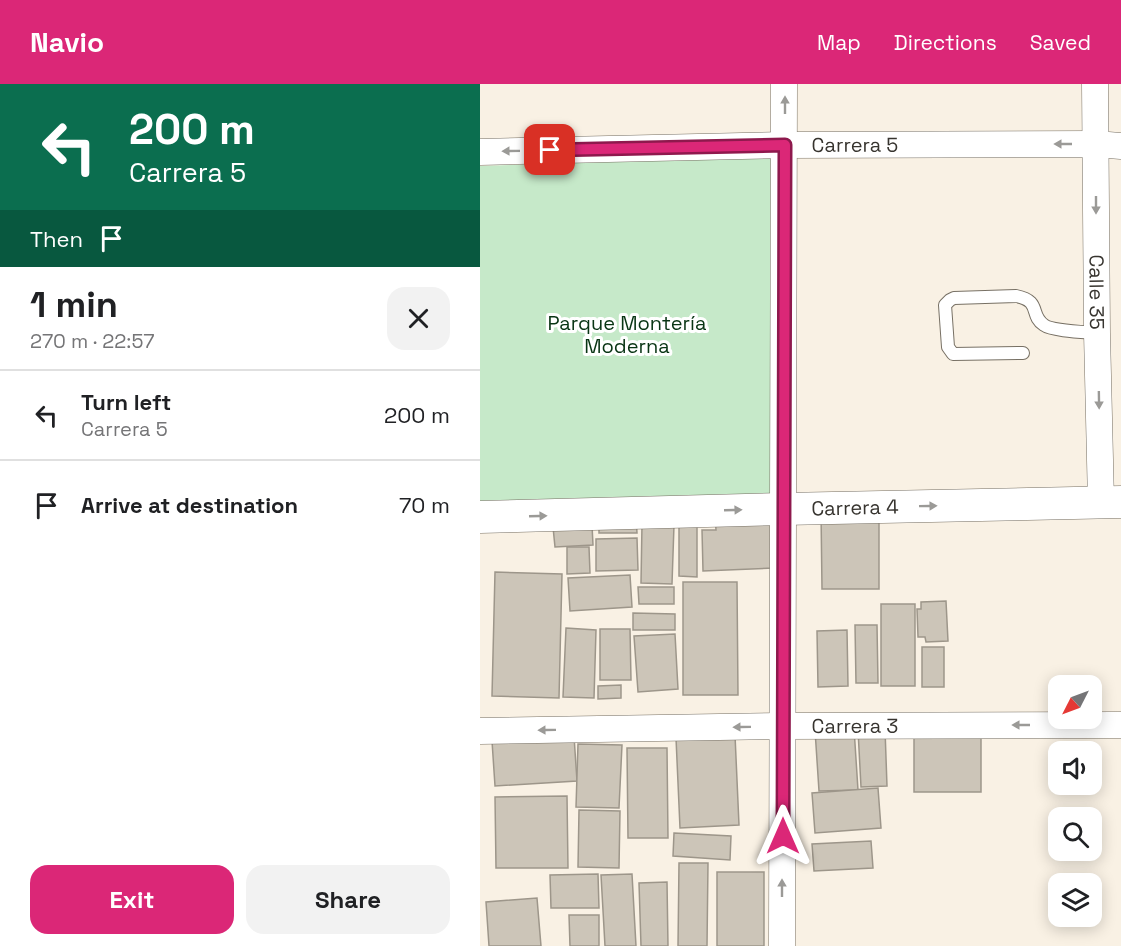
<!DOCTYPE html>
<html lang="en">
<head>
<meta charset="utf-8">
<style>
  :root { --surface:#fff; --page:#f2f2f2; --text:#202124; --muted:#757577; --line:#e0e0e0; --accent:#db2777 }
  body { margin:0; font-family:"Space Grotesk",sans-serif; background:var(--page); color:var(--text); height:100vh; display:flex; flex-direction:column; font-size:22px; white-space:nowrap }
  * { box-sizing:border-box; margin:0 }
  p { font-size:20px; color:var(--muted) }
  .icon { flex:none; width:33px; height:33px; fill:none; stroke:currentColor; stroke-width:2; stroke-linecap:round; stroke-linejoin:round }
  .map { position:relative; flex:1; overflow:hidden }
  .drawer { display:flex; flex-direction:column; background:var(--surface); width:480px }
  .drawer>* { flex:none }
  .guide { background:#0b6e4f; color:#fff; overflow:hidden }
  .needle { width:39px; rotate:228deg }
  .controls { position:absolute; left:568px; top:591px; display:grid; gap:12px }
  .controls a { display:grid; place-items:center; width:54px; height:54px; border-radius:12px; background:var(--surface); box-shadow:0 3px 15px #0003; font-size:30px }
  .pin { position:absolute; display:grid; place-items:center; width:51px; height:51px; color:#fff; margin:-26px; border-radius:12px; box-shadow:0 3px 9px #0006 }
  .me { position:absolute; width:66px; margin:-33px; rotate:0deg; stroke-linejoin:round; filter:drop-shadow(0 0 4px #0008) }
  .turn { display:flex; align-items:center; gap:21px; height:126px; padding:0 30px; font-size:27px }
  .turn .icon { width:78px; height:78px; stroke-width:2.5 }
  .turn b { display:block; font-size:42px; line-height:51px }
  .then { display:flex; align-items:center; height:57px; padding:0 30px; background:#0003; gap:12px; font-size:22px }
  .round { display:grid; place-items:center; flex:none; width:63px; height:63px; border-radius:18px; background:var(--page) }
  .overview { display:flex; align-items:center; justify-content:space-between; height:102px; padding:0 30px }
  h1 { font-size:36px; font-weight:800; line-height:45px }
  .cta { display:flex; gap:12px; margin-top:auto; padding:12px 30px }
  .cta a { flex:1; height:69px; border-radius:18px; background:var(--accent); color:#fff; font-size:24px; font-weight:800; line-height:69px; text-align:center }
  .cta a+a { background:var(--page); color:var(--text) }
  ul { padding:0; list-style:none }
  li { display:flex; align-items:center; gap:18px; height:90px; padding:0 30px; border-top:2px solid var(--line) }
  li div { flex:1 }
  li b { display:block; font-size:22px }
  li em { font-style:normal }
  header { display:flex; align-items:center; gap:36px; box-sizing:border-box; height:84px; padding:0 30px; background:var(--accent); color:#fff }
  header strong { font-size:28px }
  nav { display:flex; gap:33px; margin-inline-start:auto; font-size:21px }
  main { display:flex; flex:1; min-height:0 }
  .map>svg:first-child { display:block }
</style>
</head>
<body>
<header>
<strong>Navio</strong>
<nav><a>Map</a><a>Directions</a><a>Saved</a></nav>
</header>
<main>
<section class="drawer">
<div class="guide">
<div class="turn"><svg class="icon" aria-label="left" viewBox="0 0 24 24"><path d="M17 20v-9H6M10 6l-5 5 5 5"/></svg><div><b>200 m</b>Carrera 5</div></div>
<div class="then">Then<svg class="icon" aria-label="arrive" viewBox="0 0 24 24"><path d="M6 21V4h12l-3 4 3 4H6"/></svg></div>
</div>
<div class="overview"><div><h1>1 min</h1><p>270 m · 22:57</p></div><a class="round"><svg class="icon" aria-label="close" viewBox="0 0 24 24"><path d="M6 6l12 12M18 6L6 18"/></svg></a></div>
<ul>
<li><svg class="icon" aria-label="left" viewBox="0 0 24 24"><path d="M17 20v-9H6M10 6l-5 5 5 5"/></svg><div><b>Turn left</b><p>Carrera 5</p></div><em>200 m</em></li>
<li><svg class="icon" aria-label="arrive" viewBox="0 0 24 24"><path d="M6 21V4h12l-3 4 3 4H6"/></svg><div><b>Arrive at destination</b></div><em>70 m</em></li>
</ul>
<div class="cta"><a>Exit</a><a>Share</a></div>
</section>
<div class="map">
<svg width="641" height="862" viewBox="0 0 641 862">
  <rect width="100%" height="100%" fill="#f9f1e4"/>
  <path fill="#c6e9c9" d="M297 72 293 419 0 420V82Z"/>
  <g fill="#ccc5b8" stroke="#9d968a" stroke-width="1.5">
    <path d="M291 428 293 484 223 487 222 446H236L235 430Z"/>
    <path d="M341 428H399V505H342Z"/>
    <path d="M199 432H217V493L199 492Z"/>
    <path d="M156 433 157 449H119V434Z"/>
    <path d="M162 440 194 441 192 500 161 499Z"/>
    <path d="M112 441 113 461 75 463 73 443Z"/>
    <path d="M157 454 158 486 116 487V455Z"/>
    <path d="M87 463H109L110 489 87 490Z"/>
    <path d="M15 488 82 490 79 614 12 612Z"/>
    <path d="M150 491 152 523 90 527 88 494Z"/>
    <path d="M203 498H257L258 611H203Z"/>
    <path d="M158 503H194V520H159Z"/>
    <path d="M466 517 468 557 446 558 445 553H438L437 525H441V518Z"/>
    <rect x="401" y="520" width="34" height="82"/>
    <path d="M153 529 195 530V546H153Z"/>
    <path d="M375 541H397L398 599H376Z"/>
    <path d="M86 544 116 546 114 614 83 613Z"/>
    <path d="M120 545H150L151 596H120Z"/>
    <path d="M367 546 368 602 338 603 337 547Z"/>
    <path d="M195 550 198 605 158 608 154 552Z"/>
    <rect x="442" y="563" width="22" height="40"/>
    <path d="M141 601V614L118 615V602Z"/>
    <rect x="434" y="640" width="67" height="68"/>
    <path d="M374 644 378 706 339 707 335 646Z"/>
    <path d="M405 645 407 702 381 703 378 646Z"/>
    <path d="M255 651 259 741 200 744 196 654Z"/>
    <path d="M94 652 97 697 15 702 12 657Z"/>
    <path d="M98 660 142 661 139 724 96 723Z"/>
    <path d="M147 664H187L188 754H148Z"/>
    <path d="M398 704 401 744 335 749 332 709Z"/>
    <path d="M87 712 88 784H16L15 713Z"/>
    <path d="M99 726 140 727 139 784 98 783Z"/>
    <path d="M194 749 251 752 250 776 193 772Z"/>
    <path d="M391 757 393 784 334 787 332 760Z"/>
    <path d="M199 779H228L227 862H198Z"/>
    <rect x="237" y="788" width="47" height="74"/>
    <path d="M118 790 119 824H71L70 791Z"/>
    <path d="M152 790 156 862H125L121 791Z"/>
    <path d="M187 798 188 862H161L159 799Z"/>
    <path d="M57 814 61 862H9L6 818Z"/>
    <path d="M89 831H119V862H90Z"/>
  </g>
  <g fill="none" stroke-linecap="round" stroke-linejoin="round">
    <defs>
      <path id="service" d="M543 269 473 270 468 263 465 221 470 216 474 214 536 212C562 217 549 231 564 241 572 247 606 248 617 249"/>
      <g id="minor">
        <path id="s1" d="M615 0 617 249 621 418"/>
        <path id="s2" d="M0 68 305 61 616 60 641 62"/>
        <path id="s3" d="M0 647 304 642 641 641"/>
        <path d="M302 862 304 0"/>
      </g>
      <g id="tertiary">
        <path id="s4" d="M0 433 303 425 641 418"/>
      </g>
    </defs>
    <use href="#service" stroke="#777064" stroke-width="14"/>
    <use href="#minor" stroke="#777064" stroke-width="27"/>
    <use href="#tertiary" stroke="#777064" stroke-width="33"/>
    <use href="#service" stroke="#fff" stroke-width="12"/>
    <use href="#minor" stroke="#fff" stroke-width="26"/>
    <use href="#tertiary" stroke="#fff" stroke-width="32"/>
  </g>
  <defs><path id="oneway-solid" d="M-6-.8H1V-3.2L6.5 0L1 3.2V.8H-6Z" transform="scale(1.5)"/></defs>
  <g fill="#9b9a97">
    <use href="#oneway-solid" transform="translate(305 21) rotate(-90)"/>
    <use href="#oneway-solid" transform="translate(583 60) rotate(180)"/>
    <use href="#oneway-solid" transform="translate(31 67) rotate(179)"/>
    <use href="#oneway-solid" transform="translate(616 121) rotate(90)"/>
    <use href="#oneway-solid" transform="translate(619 316) rotate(89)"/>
    <use href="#oneway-solid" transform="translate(448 422) rotate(-1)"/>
    <use href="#oneway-solid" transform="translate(253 426) rotate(-2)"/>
    <use href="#oneway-solid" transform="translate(58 432) rotate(-2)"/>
    <use href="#oneway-solid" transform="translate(541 641) rotate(180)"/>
    <use href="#oneway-solid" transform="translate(262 643) rotate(179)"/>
    <use href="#oneway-solid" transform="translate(67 646) rotate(179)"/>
    <use href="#oneway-solid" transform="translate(302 804) rotate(-90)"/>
  </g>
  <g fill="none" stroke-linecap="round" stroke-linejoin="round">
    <defs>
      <path id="route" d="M70 66 305 61 303 752"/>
    </defs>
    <use href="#route" stroke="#8e194d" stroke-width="15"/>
    <use href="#route" stroke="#db2777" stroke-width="10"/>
  </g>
  <g text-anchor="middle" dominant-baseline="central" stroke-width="6" stroke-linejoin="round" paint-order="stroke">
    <g font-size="20" fill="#37342f" stroke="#fff">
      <text stroke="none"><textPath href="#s2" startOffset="375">Carrera 5</textPath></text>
      <text stroke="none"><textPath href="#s1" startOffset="208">Calle 35</textPath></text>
      <text stroke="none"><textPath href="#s4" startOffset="375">Carrera 4</textPath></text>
      <text stroke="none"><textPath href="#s3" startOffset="375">Carrera 3</textPath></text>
    </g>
    <g font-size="20" fill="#093514" stroke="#fff">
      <text x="147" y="239">Parque Montería<tspan x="147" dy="23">Moderna</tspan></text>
    </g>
  </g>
</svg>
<div class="controls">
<a><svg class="needle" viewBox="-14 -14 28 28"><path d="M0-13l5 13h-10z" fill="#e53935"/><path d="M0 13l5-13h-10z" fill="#757577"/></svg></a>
<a><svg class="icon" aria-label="sound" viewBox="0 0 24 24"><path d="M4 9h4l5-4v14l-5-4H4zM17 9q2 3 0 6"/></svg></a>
<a><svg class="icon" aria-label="search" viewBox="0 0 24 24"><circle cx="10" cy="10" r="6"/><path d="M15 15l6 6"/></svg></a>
<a><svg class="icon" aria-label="layers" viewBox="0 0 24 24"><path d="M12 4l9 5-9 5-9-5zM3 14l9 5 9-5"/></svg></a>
</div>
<div class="pin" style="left:70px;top:66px;background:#d93025"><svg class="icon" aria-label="arrive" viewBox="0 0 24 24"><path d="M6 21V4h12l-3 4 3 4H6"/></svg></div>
<svg class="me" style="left:303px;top:752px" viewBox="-20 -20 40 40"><path d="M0-17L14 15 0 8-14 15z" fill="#db2777" stroke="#fff" stroke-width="4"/></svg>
</div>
</main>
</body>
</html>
